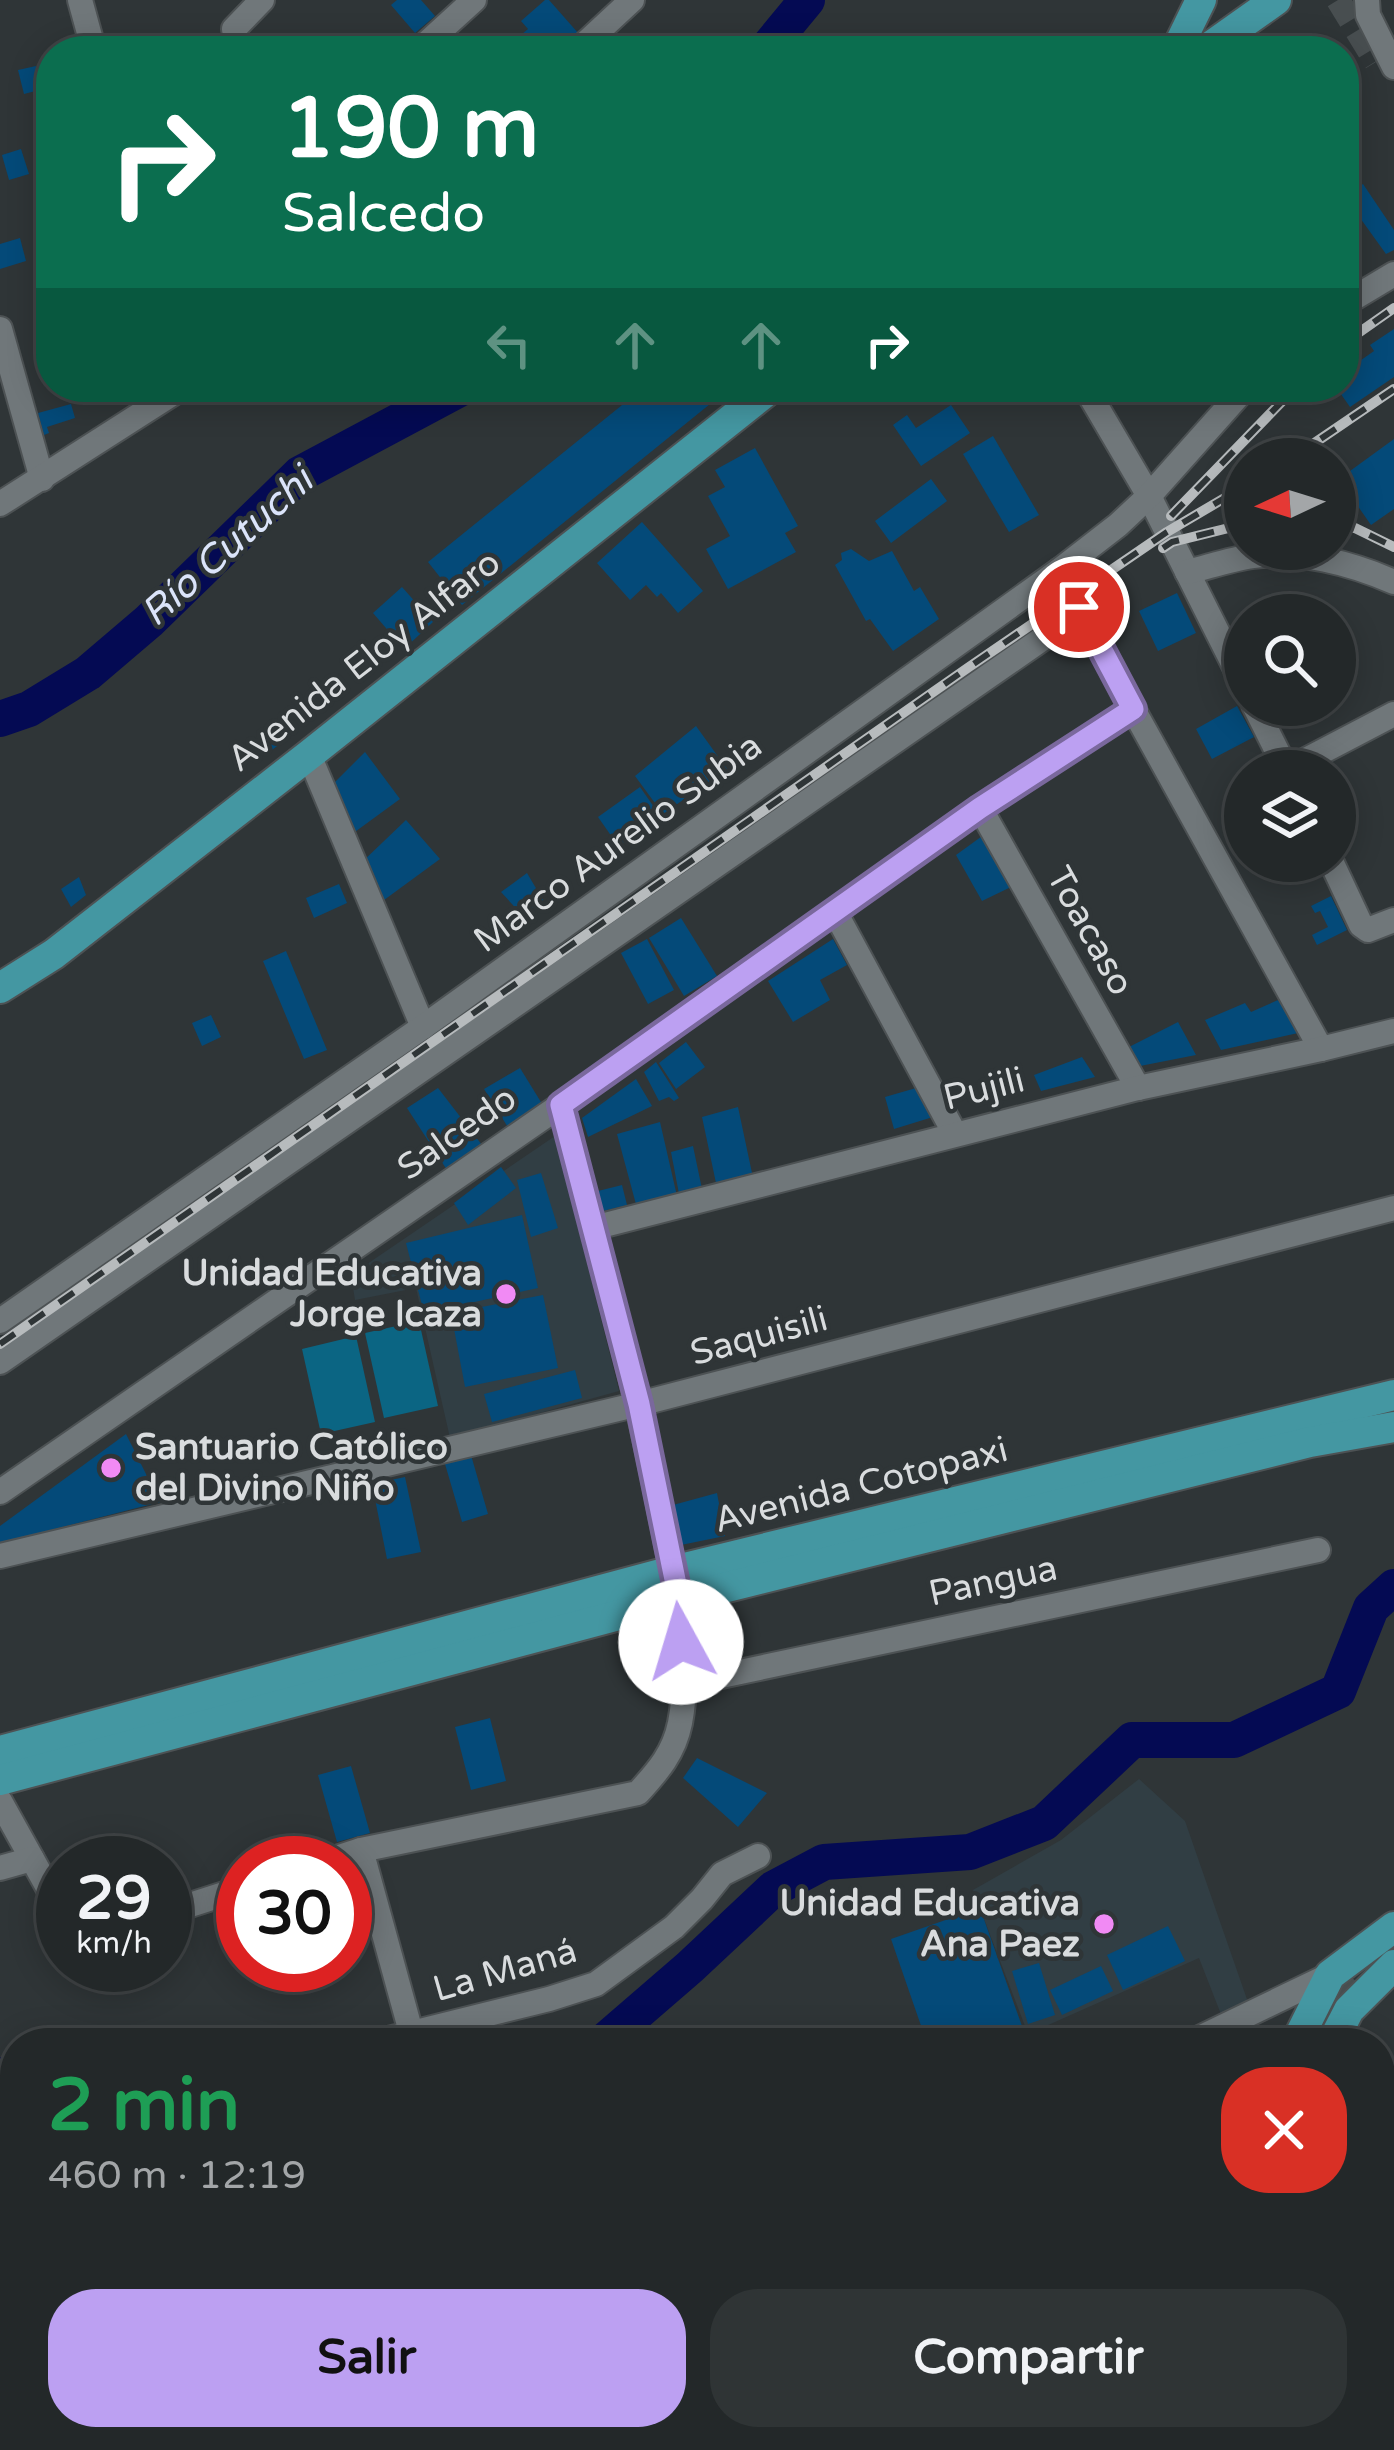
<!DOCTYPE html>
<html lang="es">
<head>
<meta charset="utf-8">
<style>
  :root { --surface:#232829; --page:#2f3435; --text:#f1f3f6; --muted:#a3a6a8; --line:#404446; --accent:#bca0f2 }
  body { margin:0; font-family:"Varela Round",sans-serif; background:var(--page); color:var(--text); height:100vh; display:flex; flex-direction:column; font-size:45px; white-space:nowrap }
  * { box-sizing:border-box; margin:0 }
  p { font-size:39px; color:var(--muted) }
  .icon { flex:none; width:66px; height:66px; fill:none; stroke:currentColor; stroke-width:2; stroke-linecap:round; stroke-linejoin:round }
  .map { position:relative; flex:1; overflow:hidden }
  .details { position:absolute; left:0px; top:2028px; width:1395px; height:423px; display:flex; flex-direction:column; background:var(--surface); border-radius:48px 48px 0 0; box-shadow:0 6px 30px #0003,0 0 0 3px var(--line) }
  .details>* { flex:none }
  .top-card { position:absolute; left:36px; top:36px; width:1323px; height:366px; border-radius:48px; box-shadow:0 6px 30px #0003,0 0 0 3px var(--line); background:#0b6e4f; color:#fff; overflow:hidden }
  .needle { width:78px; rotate:266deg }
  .buttons { position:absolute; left:1224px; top:438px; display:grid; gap:24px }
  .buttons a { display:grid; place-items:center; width:132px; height:132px; border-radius:50%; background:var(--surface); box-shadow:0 6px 30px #0003,0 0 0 3px var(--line); font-size:60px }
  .speed { position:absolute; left:36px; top:1836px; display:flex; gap:24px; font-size:60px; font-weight:700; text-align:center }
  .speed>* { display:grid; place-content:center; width:156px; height:156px; border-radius:50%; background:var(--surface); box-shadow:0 6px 30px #0003,0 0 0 3px var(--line); line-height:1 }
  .speed small { font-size:30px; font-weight:400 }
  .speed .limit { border:18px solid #d22; background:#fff; color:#111 }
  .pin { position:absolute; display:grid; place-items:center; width:102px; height:102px; color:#fff; margin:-51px; border:6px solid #fff; border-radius:50%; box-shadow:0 3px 12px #0007 }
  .me { position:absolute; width:132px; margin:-66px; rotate:354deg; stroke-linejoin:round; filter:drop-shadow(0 0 9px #0008) }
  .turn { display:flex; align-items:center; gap:42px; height:252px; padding:0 48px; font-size:54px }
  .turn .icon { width:156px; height:156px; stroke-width:2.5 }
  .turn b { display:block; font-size:84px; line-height:102px }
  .lanes { display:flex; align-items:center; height:114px; padding:0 48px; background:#0003; justify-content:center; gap:60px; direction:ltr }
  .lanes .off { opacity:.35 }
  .round { display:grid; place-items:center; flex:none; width:126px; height:126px; border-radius:48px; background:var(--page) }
  .headline { display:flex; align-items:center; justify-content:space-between; height:204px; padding:0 48px }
  h1 { font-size:72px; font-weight:800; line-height:90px; color:#1e9e55 }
  .primary-button { display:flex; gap:24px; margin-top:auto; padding:24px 48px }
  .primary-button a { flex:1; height:138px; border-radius:48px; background:var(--accent); color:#111; font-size:48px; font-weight:800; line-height:138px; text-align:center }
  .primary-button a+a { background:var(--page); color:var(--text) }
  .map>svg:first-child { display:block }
</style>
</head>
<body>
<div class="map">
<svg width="1394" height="2450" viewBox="0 0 1394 2450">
  <rect width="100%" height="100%" fill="#2f3537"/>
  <g fill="#313e44">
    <path d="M555 1136 619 1391 450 1438 416 1288 355 1300 351 1275Z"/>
    <path d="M1139 1779 1185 1821 1250 2008 1224 2022 1199 1958 1028 2034 973 1890 1061 1840Z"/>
    <path d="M197 2436H386L390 2450H202Z"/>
  </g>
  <g fill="#0b6583">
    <path d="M419 1321 438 1406 384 1418 365 1333Z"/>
    <path d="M356 1336 375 1422 321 1434 302 1349Z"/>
  </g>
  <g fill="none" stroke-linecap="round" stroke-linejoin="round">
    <path stroke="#040a53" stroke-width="6" d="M620 2030 623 2043"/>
    <g stroke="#040a53" stroke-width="36">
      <path d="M765 51 807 0"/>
      <path d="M0 719 29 709 88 673 149 621 300 474 463 387"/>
      <path d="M602 2043 690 1967 773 1889 824 1862 970 1852 1044 1823 1132 1740H1234L1338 1691 1371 1608 1394 1587"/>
      <path d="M0 2075 15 2081"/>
    </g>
  </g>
  <g fill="#044a79">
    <path d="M397 0H421L435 16 415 33 391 5Z"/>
    <path d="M545 0H549L579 34 559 51H502L528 29 521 21Z"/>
    <path d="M36 66 43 89 24 94 18 70Z"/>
    <path d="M21 149 29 174 9 180 2 155Z"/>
    <path d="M1363 184 1394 230V250L1386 254 1345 197Z"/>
    <path d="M20 238 26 261 0 269V244Z"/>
    <path d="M51 314V337L38 341 33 318Z"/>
    <path d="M1394 329V377L1350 407 1336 387H1344V372L1374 351 1370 345Z"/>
    <path d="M624 387H731L462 605 428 562 632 397Z"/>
    <path d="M71 404 75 418 47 427 49 433 44 435 38 413Z"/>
    <path d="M951 405 970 433 921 466 893 425 907 415 916 428Z"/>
    <path d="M993 436 1039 515 1009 532 963 454Z"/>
    <path d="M1394 439V509L1371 525 1339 479Z"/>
    <path d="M755 448 798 526 785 533 796 552 728 589 706 549 730 536 708 496 725 487 715 470Z"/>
    <path d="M931 479 947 501 891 543 875 521Z"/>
    <path d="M642 522 703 591 678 613 661 593 657 597 646 585 630 600 597 563Z"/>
    <path d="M851 549 869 561 892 551 914 591 920 587 939 619 893 651 870 619 866 621 835 565 842 560 841 553Z"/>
    <path d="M402 587 433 622 404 649 373 613Z"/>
    <path d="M1177 593 1196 633 1158 651 1139 611Z"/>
    <path d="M1237 706 1254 737 1212 759 1196 729Z"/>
    <path d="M280 720 291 735 272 750 263 734Z"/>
    <path d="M696 726 727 769 663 814 635 776Z"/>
    <path d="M365 752 400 799 348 837 328 789Z"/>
    <path d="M640 787 661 817 619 847 598 817Z"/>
    <path d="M406 820 440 859 380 903 360 864Z"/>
    <path d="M985 834 1013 886 982 901 956 855Z"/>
    <path d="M527 873 543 900 523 916 501 892Z"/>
    <path d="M79 877 86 895 71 907 61 889Z"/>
    <path d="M339 884 347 903 314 918 306 898Z"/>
    <path d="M1331 896 1347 930 1317 945 1312 935 1328 927 1320 911 1315 913 1311 906Z"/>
    <path d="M681 918 717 976 684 996 649 938Z"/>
    <path d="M647 939 674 990 648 1004 621 953Z"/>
    <path d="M833 939 847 965 820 980 830 1000 793 1022 768 981Z"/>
    <path d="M286 951 327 1050 304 1059 263 961Z"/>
    <path d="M1278 1000 1298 1033 1221 1050 1205 1020 1245 1003 1251 1012Z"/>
    <path d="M211 1015 221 1037 202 1046 192 1023Z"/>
    <path d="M1178 1022 1196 1055 1140 1066 1129 1047Z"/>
    <path d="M686 1042 705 1067 676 1089 659 1063Z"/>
    <path d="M1082 1057 1095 1077 1041 1091 1034 1075Z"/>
    <path d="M656 1062 679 1098 674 1101 669 1097 659 1101 644 1072Z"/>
    <path d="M520 1068 544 1107 511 1132 484 1089Z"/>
    <path d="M636 1079 652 1106 588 1137 582 1118Z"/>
    <path d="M438 1088 482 1145 447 1170 407 1108Z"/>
    <path d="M916 1088 933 1117 894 1129 885 1097Z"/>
    <path d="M738 1107 752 1173 716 1183 702 1117Z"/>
    <path d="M660 1122 677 1196 637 1208 617 1134Z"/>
    <path d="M693 1146 702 1189 679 1194 671 1152Z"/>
    <path d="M501 1167 516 1188 468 1225 454 1203Z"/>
    <path d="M541 1173 558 1228 531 1237 517 1180Z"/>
    <path d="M622 1185 627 1205 603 1211 598 1191Z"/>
    <path d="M522 1215 538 1288 424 1313 406 1243Z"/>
    <path d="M543 1295 558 1368 465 1387 451 1313Z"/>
    <path d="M575 1370 582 1398 492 1422 484 1394Z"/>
    <path d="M126 1434 160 1502 0 1543V1526Z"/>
    <path d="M471 1455 488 1514 462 1522 445 1464Z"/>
    <path d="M405 1477 421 1552 387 1559 372 1484Z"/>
    <path d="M717 1493 725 1536 681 1545 673 1505Z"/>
    <path d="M490 1718 506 1781 471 1790 455 1727Z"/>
    <path d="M697 1758 767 1793 738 1827 683 1778Z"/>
    <path d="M351 1766 370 1833 337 1842 318 1775Z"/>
    <path d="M980 1908 1028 2043H927L891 1939Z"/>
    <path d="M1168 1926 1185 1961 1123 1990 1107 1955Z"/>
    <path d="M1039 1963 1055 2015 1028 2024 1012 1971Z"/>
    <path d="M1101 1966 1113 1991 1062 2015 1050 1990Z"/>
  </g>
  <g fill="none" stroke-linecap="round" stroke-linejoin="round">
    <path stroke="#484e50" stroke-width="24" stroke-dasharray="24 12" stroke-linecap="butt" d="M1338 0 1376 62"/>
    <path stroke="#484e50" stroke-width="30" stroke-dasharray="30 15" stroke-linecap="butt" d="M1315 2043 1340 1995 1381 1950"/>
    <defs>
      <g id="minor">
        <path d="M80 0 94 51"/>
        <path d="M1367 0 1368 15 1394 67"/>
        <path d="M234 29 262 0"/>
        <path d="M418 51 474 0"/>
        <path d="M577 51 632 0"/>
        <path d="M1344 304 1394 274"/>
        <path d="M0 329 42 479"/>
        <path d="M1085 387 1149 496 1245 687"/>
        <path d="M0 504 183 387"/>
        <path d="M1060 570 1133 709 1321 1049"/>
        <path d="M1187 572C1208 567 1231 559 1253 556 1300 550 1351 563 1394 582"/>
        <path d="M1254 705 1287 771"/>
        <path d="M309 755 423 1027"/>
        <path d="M1287 770 1394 714"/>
        <path d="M980 808 1138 1088"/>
        <path d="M1331 861 1361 925 1368 930 1394 920"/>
        <path d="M835 912 955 1134"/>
        <path d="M593 1228 1138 1088 1321 1049 1394 1031"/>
        <path d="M0 1321 423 1027 1060 570 1118 525 1149 496 1246 387"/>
        <path d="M0 1362 1055 630 1085 616"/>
        <path d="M0 1492 561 1105 980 808 1133 709"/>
        <path d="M0 1556 639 1404 1394 1208"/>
        <path d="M683 1684 1318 1550"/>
        <path d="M0 1801 51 1893 63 1902"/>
        <path d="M361 1850 414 2043"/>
        <path d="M321 1863 361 1850 638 1793C658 1771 674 1753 680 1723 693 1656 674 1580 661 1515 634 1376 597 1241 561 1105"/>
        <path d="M0 1868 32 1859"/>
        <path d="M165 1913 243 1888"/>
        <path d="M372 2043 549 1999 596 1984 674 1927 702 1899 722 1874 758 1856"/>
        <path d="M1189 2043 1330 1975"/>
        <path d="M1380 2194 1394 2186"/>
        <path d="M1380 2345 1394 2340"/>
        <path d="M187 2436 192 2450"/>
        <path d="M1119 2436 1124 2450"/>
        <path d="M0 2444 24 2436"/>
        <path d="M78 2450 125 2436"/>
        <path d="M861 2450 902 2436"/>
        <path d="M1357 2450 1394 2430"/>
      </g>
      <g id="major">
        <path d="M1176 51 1201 0"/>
        <path d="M1204 51 1276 0"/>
        <path d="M0 988 54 954 309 755 772 387"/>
        <path d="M0 1751 672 1571 1394 1395"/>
        <path d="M0 1780 679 1599 1310 1442 1394 1427"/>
        <path d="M1296 2043 1330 1975 1394 1927"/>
        <path d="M1332 2043 1349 2010 1394 1965"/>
        <path d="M1311 2436 1317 2450"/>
        <path d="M1337 2436 1343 2450"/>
      </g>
    </defs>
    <use href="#minor" stroke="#4d5254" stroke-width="28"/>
    <use href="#major" stroke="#4d5254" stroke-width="34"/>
    <use href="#minor" stroke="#70777a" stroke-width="24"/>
    <use href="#major" stroke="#4497a2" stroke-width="30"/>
    <defs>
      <g id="rail">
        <path d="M1344 343 1394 308"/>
        <path d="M1291 459 1394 389"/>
        <path d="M1171 516 1296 387"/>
        <path d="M1335 527 1355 528 1394 547"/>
        <path d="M1163 548 1172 542 1245 524"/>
        <path d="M0 1344 969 667 1167 532 1245 486"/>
      </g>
    </defs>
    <use href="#rail" stroke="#b7bbbd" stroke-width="10"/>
    <use href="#rail" stroke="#2f3537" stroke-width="6" stroke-dasharray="18" stroke-linecap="butt"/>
  </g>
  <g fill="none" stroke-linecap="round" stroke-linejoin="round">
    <defs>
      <path id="route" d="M681 1642 679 1599 639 1404 561 1105 980 808 1133 709 1079 607"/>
    </defs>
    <use href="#route" stroke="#7a689d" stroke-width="30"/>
    <use href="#route" stroke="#bca0f2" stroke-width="21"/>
  </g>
  <g fill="#f18af4" stroke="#2f3537" stroke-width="4.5">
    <circle cx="506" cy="1294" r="12"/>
    <circle cx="111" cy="1468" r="12"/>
    <circle cx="1104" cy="1924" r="12"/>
  </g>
  <g text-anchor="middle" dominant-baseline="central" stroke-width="9" stroke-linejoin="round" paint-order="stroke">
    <g font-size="36" fill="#d9dcde" stroke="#2f3537">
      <text transform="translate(364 661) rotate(-38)">Avenida Eloy Alfaro</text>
      <text transform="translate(618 843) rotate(-36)">Marco Aurelio Subia</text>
      <text transform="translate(1090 931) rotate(61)">Toacaso</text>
      <text transform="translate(984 1089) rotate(-14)">Pujili</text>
      <text transform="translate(457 1133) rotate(-35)">Salcedo</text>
      <text transform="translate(759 1336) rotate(-15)">Saquisili</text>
      <text transform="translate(861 1485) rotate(-14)">Avenida Cotopaxi</text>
      <text transform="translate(993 1581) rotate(-12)">Pangua</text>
      <text transform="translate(505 1970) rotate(-16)">La Maná</text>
    </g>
    <g font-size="36" font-weight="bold" fill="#d9dcde" stroke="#2f3537" text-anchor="end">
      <text x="482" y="1273">Unidad Educativa<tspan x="482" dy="41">Jorge Icaza</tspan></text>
      <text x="135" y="1447" text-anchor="start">Santuario Católico<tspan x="135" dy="41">del Divino Niño</tspan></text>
      <text x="1080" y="1903">Unidad Educativa<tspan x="1080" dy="41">Ana Paez</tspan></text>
    </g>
    <g font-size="39" font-style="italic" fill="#dbe4fa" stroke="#2f3537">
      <text transform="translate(227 547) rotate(-42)">Río Cutuchi</text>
    </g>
  </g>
</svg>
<div class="buttons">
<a><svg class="needle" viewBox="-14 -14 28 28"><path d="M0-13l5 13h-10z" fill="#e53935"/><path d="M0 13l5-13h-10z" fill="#a3a6a8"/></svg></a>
<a><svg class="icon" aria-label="search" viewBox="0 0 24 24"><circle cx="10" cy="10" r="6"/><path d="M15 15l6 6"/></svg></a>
<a><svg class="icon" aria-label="layers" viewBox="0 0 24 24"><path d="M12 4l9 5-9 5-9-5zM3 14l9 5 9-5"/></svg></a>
</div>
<div class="speed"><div>29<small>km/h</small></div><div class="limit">30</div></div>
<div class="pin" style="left:1079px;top:607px;background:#d93025"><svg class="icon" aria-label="arrive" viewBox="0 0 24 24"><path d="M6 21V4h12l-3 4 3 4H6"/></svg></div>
<svg class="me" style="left:681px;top:1642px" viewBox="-20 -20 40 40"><circle r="19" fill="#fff"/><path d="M0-13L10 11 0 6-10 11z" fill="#bca0f2"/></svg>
<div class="top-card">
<div class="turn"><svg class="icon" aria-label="right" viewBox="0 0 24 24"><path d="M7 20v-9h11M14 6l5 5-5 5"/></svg><div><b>190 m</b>Salcedo</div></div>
<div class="lanes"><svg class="icon off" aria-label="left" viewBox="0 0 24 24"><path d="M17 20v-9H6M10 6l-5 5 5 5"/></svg><svg class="icon off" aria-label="ahead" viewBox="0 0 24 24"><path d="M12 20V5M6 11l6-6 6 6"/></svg><svg class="icon off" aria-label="ahead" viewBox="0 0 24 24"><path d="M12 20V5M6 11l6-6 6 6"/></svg><svg class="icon" aria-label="right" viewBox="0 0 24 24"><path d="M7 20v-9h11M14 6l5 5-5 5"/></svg></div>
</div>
<section class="details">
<div class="headline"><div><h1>2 min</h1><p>460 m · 12:19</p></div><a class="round" style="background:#d93025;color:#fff"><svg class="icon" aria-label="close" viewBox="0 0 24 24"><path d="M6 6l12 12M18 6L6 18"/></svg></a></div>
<div class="primary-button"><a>Salir</a><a>Compartir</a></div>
</section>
</div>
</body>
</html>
